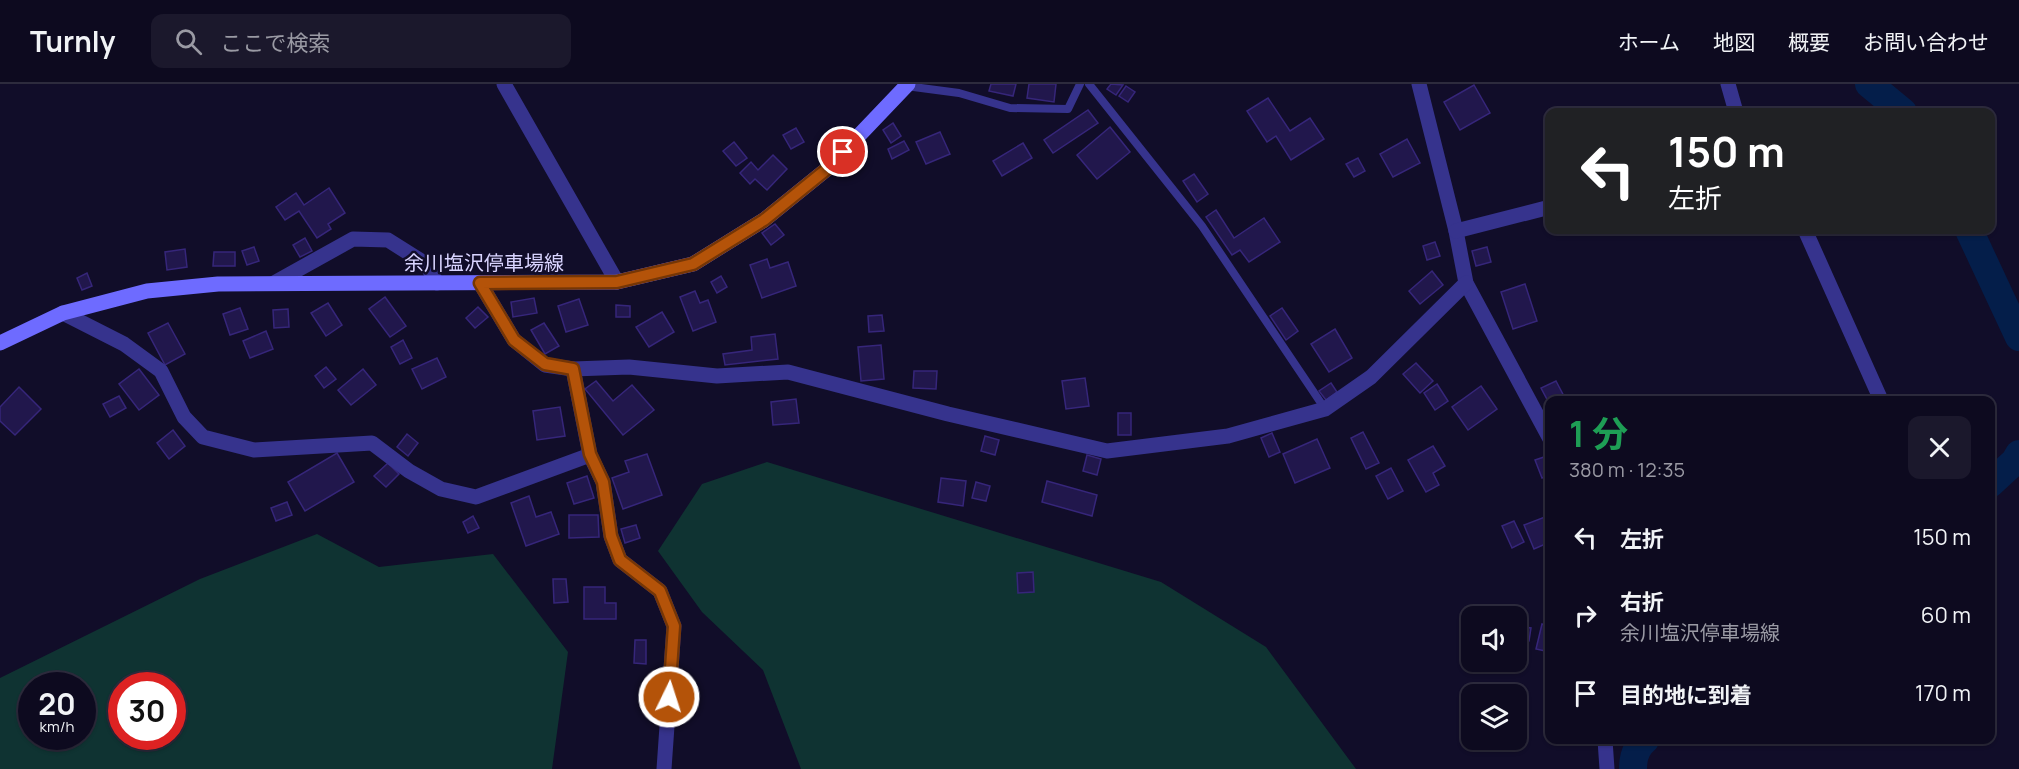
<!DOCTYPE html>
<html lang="ja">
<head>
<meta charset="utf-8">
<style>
  :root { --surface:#0d0a1f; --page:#1b182c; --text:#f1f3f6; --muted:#9a9aa4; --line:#2d2b3d }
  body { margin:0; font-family:Manrope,"Noto Sans JP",sans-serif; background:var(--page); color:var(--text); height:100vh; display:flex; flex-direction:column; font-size:22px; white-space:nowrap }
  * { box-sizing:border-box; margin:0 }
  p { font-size:20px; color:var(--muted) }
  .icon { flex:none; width:33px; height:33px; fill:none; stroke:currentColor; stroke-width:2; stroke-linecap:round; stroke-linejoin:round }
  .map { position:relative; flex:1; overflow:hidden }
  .side { position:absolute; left:1545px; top:312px; width:450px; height:348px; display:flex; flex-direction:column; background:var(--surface); border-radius:12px; box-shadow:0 2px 4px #0004,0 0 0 2px var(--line) }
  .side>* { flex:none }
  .guide { position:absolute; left:1545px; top:24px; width:450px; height:126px; border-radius:12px; box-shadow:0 2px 4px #0004,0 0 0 2px var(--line); background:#202124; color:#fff; overflow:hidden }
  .fabs { position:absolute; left:1461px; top:522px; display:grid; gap:12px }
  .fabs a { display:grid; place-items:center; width:66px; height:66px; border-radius:12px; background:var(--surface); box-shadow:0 2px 4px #0004,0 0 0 2px var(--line); font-size:30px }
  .speed { position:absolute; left:18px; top:588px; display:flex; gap:12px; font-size:30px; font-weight:700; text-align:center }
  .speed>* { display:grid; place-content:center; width:78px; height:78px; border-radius:50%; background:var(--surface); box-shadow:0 2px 4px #0004,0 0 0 2px var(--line); line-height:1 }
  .speed small { font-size:15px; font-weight:400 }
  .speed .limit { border:9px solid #d22; background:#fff; color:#111 }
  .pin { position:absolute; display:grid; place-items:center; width:51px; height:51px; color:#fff; margin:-26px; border:3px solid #fff; border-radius:50%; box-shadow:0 2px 6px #0007 }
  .me { position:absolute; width:66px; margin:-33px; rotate:4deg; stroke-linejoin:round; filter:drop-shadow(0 0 4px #0008) }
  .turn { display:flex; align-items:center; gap:21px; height:126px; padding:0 24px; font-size:27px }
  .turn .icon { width:78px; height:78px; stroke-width:2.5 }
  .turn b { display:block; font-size:42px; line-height:51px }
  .round { display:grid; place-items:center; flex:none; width:63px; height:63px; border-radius:12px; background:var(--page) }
  .head { display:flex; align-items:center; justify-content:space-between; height:102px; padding:0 24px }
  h1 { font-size:36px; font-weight:700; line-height:45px; color:#1e9e55 }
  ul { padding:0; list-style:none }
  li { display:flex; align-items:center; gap:18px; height:78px; padding:0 24px }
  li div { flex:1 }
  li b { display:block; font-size:22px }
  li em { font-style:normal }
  header { display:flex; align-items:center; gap:36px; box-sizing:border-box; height:84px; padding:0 30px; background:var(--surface); border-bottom:2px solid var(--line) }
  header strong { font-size:28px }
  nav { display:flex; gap:33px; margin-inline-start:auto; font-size:21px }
  .search { width:420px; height:54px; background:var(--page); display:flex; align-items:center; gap:15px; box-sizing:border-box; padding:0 21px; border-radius:12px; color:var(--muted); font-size:22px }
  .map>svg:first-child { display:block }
</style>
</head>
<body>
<header>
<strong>Turnly</strong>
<div class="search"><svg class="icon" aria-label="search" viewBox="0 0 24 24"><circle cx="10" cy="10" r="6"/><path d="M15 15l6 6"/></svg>ここで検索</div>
<nav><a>ホーム</a><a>地図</a><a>概要</a><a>お問い合わせ</a></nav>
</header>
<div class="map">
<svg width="2019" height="685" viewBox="0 0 2019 685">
  <rect width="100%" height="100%" fill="#110d29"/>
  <g fill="#0f3332" fill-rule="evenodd">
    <path d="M767 378 1161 498 1266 563 1356 685H801L763 586 702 528 658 467 702 400Z"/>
    <path d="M317 450 379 483 493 470 568 568 552 685H0V594L200 495ZM32 602H82V652H32ZM122 602H172V652H122Z"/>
  </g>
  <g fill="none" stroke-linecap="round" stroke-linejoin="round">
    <g stroke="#041e4a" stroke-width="28">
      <path d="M1869 0 1903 28"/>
      <path d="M1969 146 2019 253"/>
      <path d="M1990 400 2015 377 2019 370"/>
      <path d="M1633 685C1633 674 1636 663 1645 656"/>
    </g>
  </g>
  <g fill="#21174c" stroke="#36267a" stroke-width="1.5">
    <path d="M991 0H1016L1013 12 989 7Z"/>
    <path d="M1029 0H1056L1054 18 1027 14Z"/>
    <path d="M1111 0 1123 1 1116 11 1107 5Z"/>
    <path d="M1474 1 1490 29 1460 46 1444 18Z"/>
    <path d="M1126 2 1135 8 1128 18 1119 12Z"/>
    <path d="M1268 14 1290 47 1310 34 1324 55 1291 76 1276 52 1267 58 1247 27Z"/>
    <path d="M1088 26 1098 39 1053 69 1044 56Z"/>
    <path d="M893 39 901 52 891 59 883 46Z"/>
    <path d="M1110 43 1130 68 1097 95 1077 71Z"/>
    <path d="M796 44 804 58 791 65 783 51Z"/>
    <path d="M940 48 950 70 926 80 916 58Z"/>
    <path d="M1407 55 1420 79 1393 93 1380 70Z"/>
    <path d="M904 57 909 66 892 75 888 65Z"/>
    <path d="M734 58 747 74 736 82 723 67Z"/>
    <path d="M1023 59 1032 74 1002 92 993 77Z"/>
    <path d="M773 71 787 85 767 106 755 95 750 100 740 89 751 78 758 86Z"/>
    <path d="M1358 74 1365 87 1354 93 1346 80Z"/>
    <path d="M1194 90 1208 110 1197 118 1183 97Z"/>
    <path d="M329 104 345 129 328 140 331 145 317 154 299 127 285 136 276 123 296 109 304 121Z"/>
    <path d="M1216 126 1234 154 1264 134 1280 158 1249 178 1240 166 1232 171 1206 133Z"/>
    <path d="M775 140 784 151 771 161 762 149Z"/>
    <path d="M305 154 312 167 300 173 293 161Z"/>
    <path d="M1435 158 1440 172 1427 176 1423 162Z"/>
    <path d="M254 163 259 177 247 181 242 167Z"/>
    <path d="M1487 163 1491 178 1476 182 1472 167Z"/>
    <path d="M185 165 187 183 167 186 165 168Z"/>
    <path d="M214 168H235V182H213Z"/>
    <path d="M767 175 770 184 788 178 796 202 762 214 750 181Z"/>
    <path d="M1432 187 1443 201 1420 220 1409 207Z"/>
    <path d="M87 189 92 202 82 206 77 194Z"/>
    <path d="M721 192 727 203 717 209 711 198Z"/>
    <path d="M1525 200 1537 237 1513 245 1501 208Z"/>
    <path d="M695 207 700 219 708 216 716 238 693 247 680 213Z"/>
    <path d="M385 213 406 242 390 253 369 225Z"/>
    <path d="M534 214 537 229 513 233 511 218Z"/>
    <path d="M579 215 588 241 566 248 558 222Z"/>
    <path d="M328 219 342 241 326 252 311 229Z"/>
    <path d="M616 221 630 222V233H616Z"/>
    <path d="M478 223 488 233 475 244 466 234Z"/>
    <path d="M240 224 248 245 230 251 223 230Z"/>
    <path d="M1282 224 1298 247 1286 256 1270 232Z"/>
    <path d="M288 225 289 243 274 244 273 226Z"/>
    <path d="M662 228 674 248 649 263 636 243Z"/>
    <path d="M882 231 884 247 869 248 868 232Z"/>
    <path d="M168 239 185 270 165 281 148 249Z"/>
    <path d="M544 239 559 262 545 270 531 246Z"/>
    <path d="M1335 245 1352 274 1329 288 1311 260Z"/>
    <path d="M266 247 273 265 250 274 243 257Z"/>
    <path d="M775 250 778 275 725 281 723 270 752 266 751 253Z"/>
    <path d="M403 256 412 274 400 280 391 263Z"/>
    <path d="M881 261 884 295 861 297 858 263Z"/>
    <path d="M437 274 446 293 422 305 412 285Z"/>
    <path d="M1416 279 1433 297 1420 309 1403 290Z"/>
    <path d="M326 283 336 295 324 304 315 292Z"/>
    <path d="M139 285 159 311 139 326 119 300Z"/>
    <path d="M363 285 376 301 351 321 338 306Z"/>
    <path d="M914 287H937L936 305 913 304Z"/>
    <path d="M1085 294 1089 322 1066 325 1062 297Z"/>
    <path d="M596 297 613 317 632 301 654 326 623 351 585 305Z"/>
    <path d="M1556 297 1566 316H1550V321L1541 304Z"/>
    <path d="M1331 299 1337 308 1326 316 1319 307Z"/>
    <path d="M1437 300 1448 317 1435 326 1424 309Z"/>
    <path d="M1481 302 1497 325 1468 346 1452 323Z"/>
    <path d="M19 303 41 325 15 351 0 337V323Z"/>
    <path d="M119 312 126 324 110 333 103 320Z"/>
    <path d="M796 315 799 339 773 341 771 318Z"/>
    <path d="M560 323 565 352 537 356 533 327Z"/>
    <rect x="1118" y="329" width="13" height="22"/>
    <path d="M173 346 185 362 169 375 157 359Z"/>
    <path d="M1363 348 1379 379 1366 385 1351 354Z"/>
    <path d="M1272 349 1280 368 1269 373 1261 354Z"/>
    <path d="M407 350 418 359 408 372 397 363Z"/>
    <path d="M985 352 999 356 995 371 981 367Z"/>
    <path d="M1317 355 1330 384 1295 399 1283 370Z"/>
    <path d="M1433 362 1445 382 1433 389 1439 401 1426 408 1408 376Z"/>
    <path d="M337 369 354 398 305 427 288 398Z"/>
    <path d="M647 370 662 411 623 425 612 394 629 388 625 377Z"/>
    <path d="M1087 371 1101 375 1097 391 1083 387Z"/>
    <path d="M1547 372 1550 379V391L1542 394 1535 376Z"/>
    <path d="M388 379 399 390 386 403 374 392Z"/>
    <path d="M1391 384 1403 407 1388 415 1376 392Z"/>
    <path d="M587 392 594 414 574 420 567 399Z"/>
    <path d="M941 394 966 397 963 422 938 418Z"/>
    <path d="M1047 397 1097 411 1092 432 1042 418Z"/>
    <path d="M976 398 990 402 986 417 972 414Z"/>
    <path d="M529 412 536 433 551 428 559 450 526 462 511 419Z"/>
    <path d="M287 418 292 431 276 437 271 424Z"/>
    <path d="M569 431H598L599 453 569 454Z"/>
    <path d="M1550 431V458L1534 465 1524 441Z"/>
    <path d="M473 432 479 444 468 449 463 438Z"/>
    <path d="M1514 437 1524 458 1512 464 1502 442Z"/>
    <path d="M636 441 640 454 625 459 621 445Z"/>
    <path d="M1033 488 1034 508 1018 509 1017 489Z"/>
    <path d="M553 495H566L568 518 554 519Z"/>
    <path d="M584 503H605V519H616V535H584Z"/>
    <path d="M1542 540 1550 542V568L1536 565Z"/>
    <path d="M1516 542 1531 544 1529 557 1516 555Z"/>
    <path d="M635 556H646V580L634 579Z"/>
  </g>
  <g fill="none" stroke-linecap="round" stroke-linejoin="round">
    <g stroke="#36338d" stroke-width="8">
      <path d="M1089 0 1202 142 1325 325"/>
      <path d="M906 2 959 9 1010 24 1068 25 1080 0"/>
    </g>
    <g stroke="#36338d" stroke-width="15">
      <path d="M504 0 617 198"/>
      <path d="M1419 0 1456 147 1466 199 1550 355"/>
      <path d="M1728 0 1736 28"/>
      <path d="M1805 146 1881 316"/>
      <path d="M1456 147 1550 123"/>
      <path d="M274 199 353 155 388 156 426 180 437 199"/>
      <path d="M480 199 514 256 545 281 573 285 629 283 717 292 788 288 948 330 1107 367 1228 352 1325 325 1371 293 1466 199"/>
      <path d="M63 229 124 260 161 287 184 333 203 353 254 366 372 359 409 387 441 405 476 413 590 371"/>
      <path d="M573 285 590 371 603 398 611 452 620 476 660 507 674 542 664 685"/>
      <path d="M1605 656 1607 685"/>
    </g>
    <path stroke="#6e6bff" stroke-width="15" d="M0 259 63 229 147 207 218 200 617 198 693 180 764 136 827 85 908 0"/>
  </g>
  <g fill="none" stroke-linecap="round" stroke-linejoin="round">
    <defs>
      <path id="route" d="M669 613 674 542 660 507 620 476 611 452 603 398 590 370 573 285 545 280 514 256 480 199 617 198 693 180 764 136 827 85 843 68"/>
    </defs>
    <use href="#route" stroke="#753606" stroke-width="15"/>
    <use href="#route" stroke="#b45309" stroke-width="10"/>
  </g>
  <g text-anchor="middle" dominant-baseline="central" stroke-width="5" stroke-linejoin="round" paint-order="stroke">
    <g font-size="20" fill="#d9d4ff" stroke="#110d29">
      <text x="484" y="178">余川塩沢停車場線</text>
    </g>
  </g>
</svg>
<div class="fabs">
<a><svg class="icon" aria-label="sound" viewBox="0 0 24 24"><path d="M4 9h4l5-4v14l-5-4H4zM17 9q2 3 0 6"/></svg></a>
<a><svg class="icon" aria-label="layers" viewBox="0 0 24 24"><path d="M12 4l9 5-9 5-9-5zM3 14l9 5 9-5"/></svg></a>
</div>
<div class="speed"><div>20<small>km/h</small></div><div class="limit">30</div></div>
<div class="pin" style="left:843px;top:68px;background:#d93025"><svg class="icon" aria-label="arrive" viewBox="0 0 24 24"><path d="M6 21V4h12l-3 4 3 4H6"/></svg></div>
<svg class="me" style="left:669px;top:613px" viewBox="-20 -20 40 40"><circle r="17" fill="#b45309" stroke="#fff" stroke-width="3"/><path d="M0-11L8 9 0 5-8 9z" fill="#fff"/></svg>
<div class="guide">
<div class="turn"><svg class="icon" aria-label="left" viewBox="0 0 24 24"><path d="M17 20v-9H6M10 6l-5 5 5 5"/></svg><div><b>150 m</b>左折</div></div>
</div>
<section class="side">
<div class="head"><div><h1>1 分</h1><p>380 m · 12:35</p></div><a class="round"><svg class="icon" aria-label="close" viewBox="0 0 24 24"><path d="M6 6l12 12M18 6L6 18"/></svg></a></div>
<ul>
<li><svg class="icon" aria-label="left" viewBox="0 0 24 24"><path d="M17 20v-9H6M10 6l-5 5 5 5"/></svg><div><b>左折</b></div><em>150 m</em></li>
<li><svg class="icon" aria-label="right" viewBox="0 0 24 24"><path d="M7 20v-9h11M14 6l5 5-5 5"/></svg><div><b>右折</b><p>余川塩沢停車場線</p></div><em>60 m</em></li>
<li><svg class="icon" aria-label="arrive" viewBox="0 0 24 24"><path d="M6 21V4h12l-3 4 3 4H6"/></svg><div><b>目的地に到着</b></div><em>170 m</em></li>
</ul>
</section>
</div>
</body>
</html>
